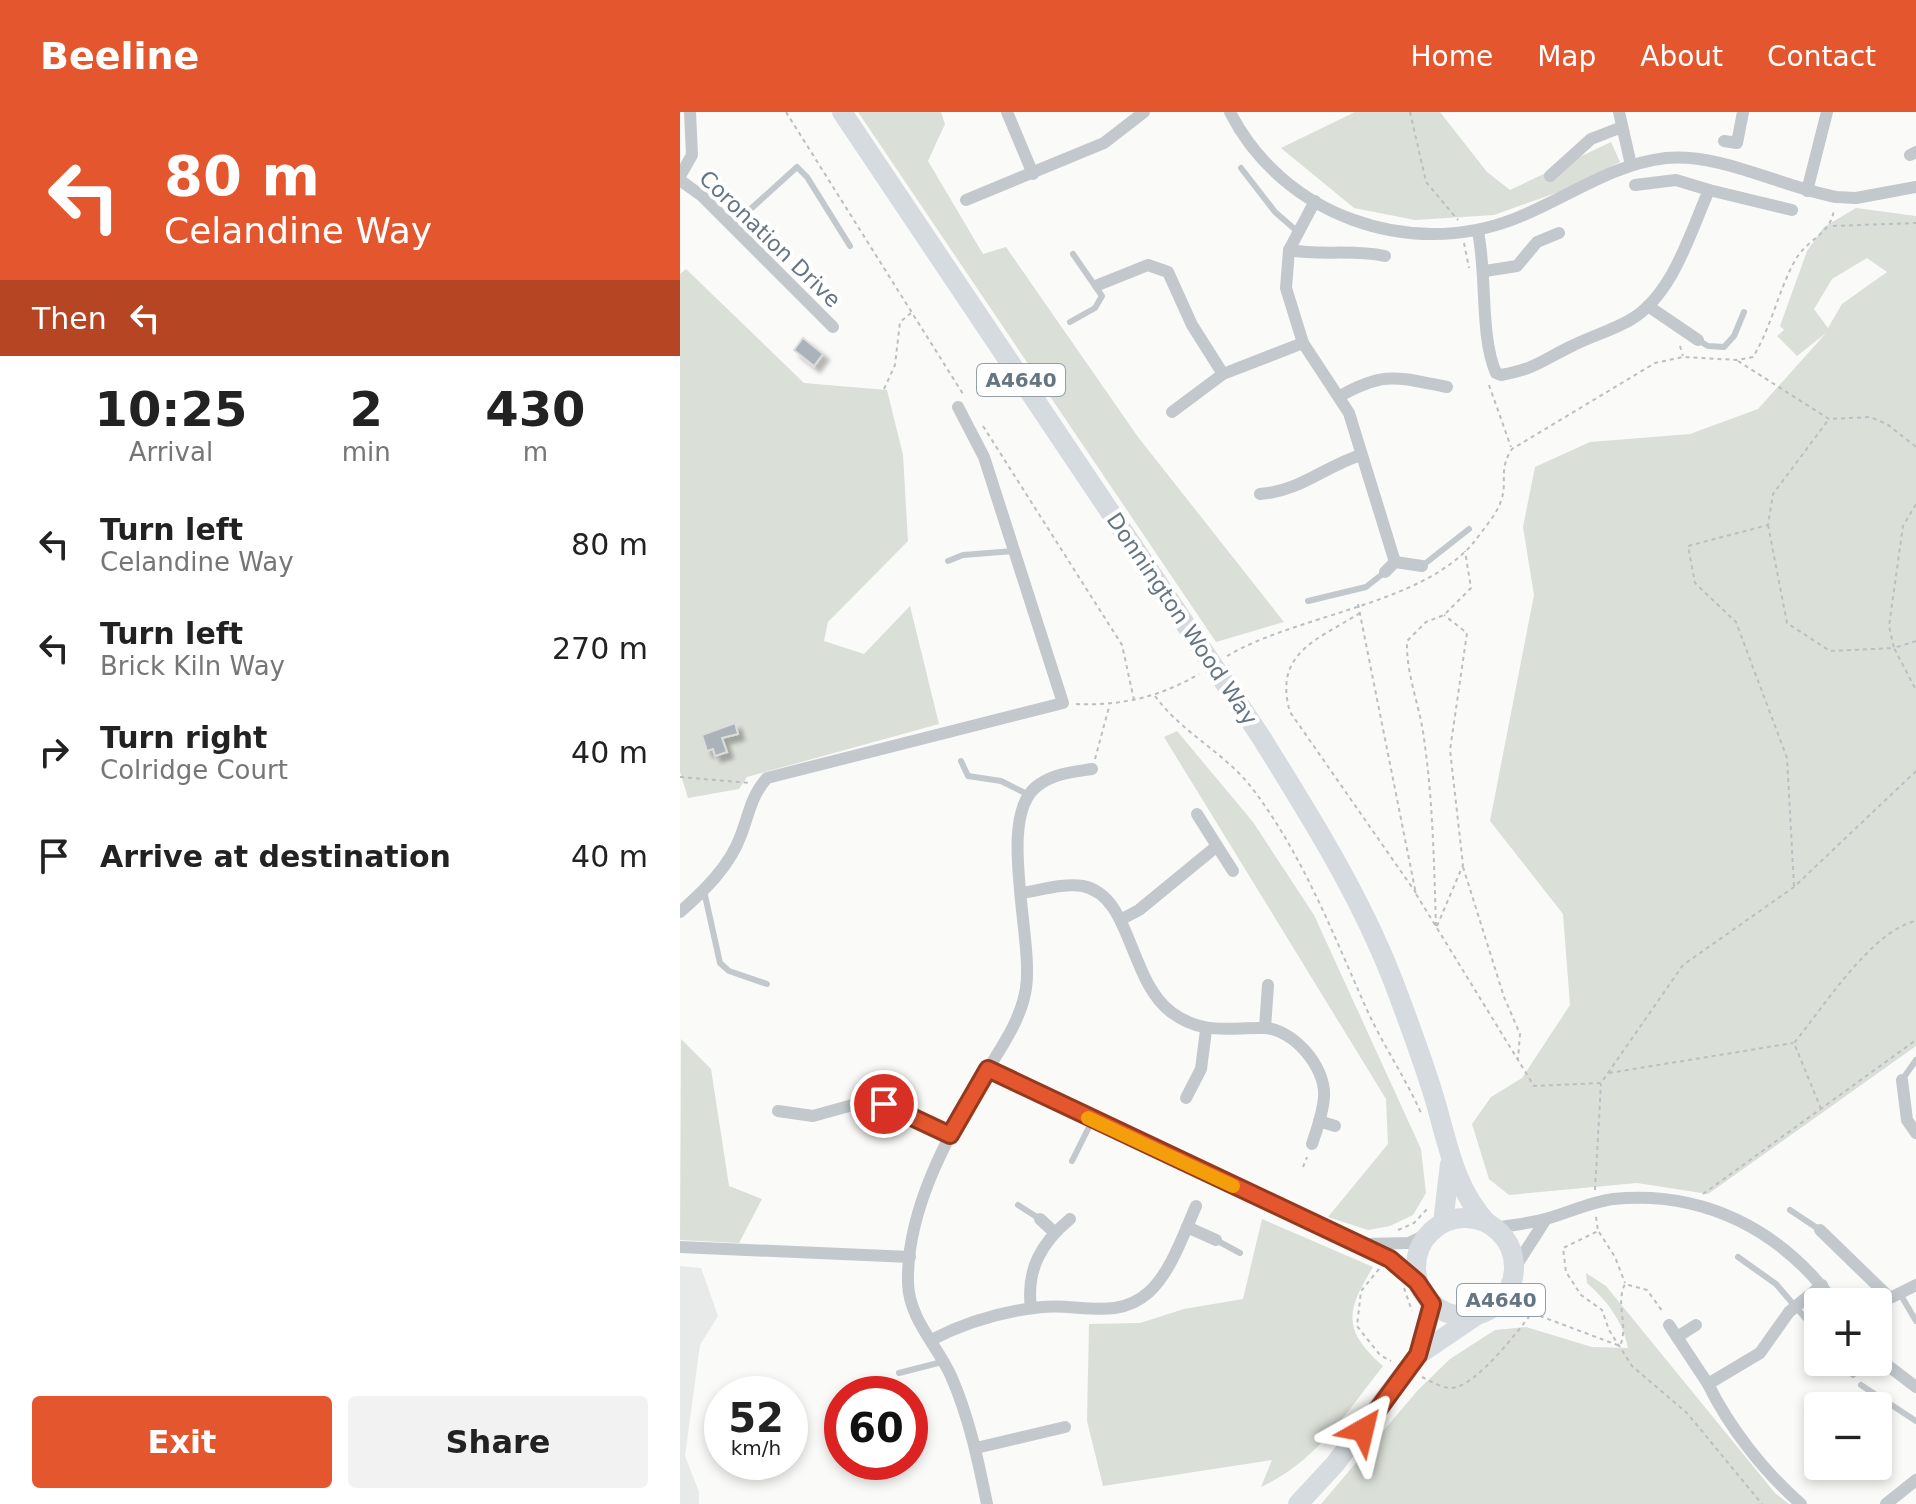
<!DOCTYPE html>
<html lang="en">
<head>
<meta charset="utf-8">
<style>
  :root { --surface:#fff; --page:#f2f2f2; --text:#222; --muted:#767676; --accent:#e4572e }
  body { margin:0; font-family:"DejaVu Sans",sans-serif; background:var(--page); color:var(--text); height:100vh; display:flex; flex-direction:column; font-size:30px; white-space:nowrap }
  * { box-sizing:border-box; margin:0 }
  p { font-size:26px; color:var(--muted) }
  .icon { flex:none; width:44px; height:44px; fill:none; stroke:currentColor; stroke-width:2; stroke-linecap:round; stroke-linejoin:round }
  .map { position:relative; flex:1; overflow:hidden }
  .sheet { display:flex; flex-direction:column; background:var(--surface); width:680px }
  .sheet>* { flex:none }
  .top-card { background:#e4572e; color:#fff; overflow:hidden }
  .controls { position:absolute; left:1124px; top:1176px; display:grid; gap:16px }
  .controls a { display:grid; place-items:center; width:88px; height:88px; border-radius:8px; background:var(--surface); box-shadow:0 4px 12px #0003; font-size:40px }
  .speed { position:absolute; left:24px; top:1264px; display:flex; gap:16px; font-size:40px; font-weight:700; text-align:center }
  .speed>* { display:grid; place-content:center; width:104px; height:104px; border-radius:50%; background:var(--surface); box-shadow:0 4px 12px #0003; line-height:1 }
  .speed small { font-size:20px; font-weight:400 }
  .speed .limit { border:12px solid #d22; background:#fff; color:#111 }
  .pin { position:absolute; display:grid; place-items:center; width:68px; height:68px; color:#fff; margin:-34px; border:4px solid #fff; border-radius:50%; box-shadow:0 2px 8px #0007 }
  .me { position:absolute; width:88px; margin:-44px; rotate:37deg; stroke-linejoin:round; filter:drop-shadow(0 0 6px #0008) }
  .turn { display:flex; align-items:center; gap:28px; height:168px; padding:0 32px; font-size:36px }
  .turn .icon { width:104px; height:104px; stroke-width:2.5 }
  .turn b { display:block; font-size:56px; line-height:68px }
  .then { display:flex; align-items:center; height:76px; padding:0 32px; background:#0003; gap:16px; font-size:30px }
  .eta { display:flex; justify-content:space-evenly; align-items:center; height:136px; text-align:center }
  .eta b { font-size:48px; font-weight:700; line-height:56px }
  .cta { display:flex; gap:16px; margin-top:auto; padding:16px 32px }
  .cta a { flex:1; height:92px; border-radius:8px; background:var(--accent); color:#fff; font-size:32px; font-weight:700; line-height:92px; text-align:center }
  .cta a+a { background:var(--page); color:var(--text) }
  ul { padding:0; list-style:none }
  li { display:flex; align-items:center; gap:24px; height:104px; padding:0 32px }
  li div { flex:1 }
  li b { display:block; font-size:30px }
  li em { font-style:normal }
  header { display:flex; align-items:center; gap:48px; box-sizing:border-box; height:112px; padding:0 40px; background:var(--accent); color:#fff }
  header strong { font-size:38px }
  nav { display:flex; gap:44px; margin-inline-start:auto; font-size:28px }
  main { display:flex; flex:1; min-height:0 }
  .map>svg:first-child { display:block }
</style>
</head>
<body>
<header>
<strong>Beeline</strong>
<nav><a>Home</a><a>Map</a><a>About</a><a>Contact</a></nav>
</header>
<main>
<section class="sheet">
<div class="top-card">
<div class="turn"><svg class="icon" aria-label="left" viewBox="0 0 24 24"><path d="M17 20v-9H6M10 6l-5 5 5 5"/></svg><div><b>80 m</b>Celandine Way</div></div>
<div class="then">Then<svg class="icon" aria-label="left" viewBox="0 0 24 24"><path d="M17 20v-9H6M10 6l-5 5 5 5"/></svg></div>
</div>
<div class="eta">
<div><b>10:25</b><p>Arrival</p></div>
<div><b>2</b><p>min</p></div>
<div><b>430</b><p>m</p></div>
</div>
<ul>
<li><svg class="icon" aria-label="left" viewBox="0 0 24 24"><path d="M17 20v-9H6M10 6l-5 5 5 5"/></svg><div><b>Turn left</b><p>Celandine Way</p></div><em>80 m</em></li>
<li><svg class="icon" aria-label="left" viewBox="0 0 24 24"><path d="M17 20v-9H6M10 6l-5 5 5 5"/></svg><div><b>Turn left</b><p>Brick Kiln Way</p></div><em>270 m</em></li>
<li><svg class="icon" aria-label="right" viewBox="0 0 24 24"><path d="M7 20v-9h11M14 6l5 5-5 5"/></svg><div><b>Turn right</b><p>Colridge Court</p></div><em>40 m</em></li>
<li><svg class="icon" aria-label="arrive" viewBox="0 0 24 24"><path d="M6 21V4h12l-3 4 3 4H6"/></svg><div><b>Arrive at destination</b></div><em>40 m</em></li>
</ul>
<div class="cta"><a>Exit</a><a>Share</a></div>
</section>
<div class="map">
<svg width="1236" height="1392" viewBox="0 0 1236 1392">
  <defs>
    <filter id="shadow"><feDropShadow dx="6" dy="6" stdDeviation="2" flood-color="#0004"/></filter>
  </defs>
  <rect width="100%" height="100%" fill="#fafaf8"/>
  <path fill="#e8e9e9" d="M0 1154 21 1156 38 1204 20 1233 5 1344 19 1380V1392H0Z"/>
  <g fill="#dadfd7" fill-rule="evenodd">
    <path d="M178 0H261L265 12 248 49 303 142 326 135 458 325 604 510 536 530Z"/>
    <path d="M675 0H760L807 60 830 78 931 30 940 50 887 77 814 103 735 108 674 96 601 36Z"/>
    <path d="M1176 96 1236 104V934L1028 1082 957 1071 829 1083 809 1067 792 1012 811 985 842 966 890 893 883 802 810 709 854 483 843 415 855 355 910 330 1010 322 1078 297 1146 221 1117 244 1097 224 1104 218 1100 214 1127 139 1144 115ZM1187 146 1207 160 1162 192 1148 216 1134 197 1152 167Z"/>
    <path d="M6 157 124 271 207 278 223 343 228 429 148 510 144 529 184 542 230 494 259 612 67 665 59 677 8 686 0 660V162Z"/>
    <path d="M497 619 573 710 634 803 741 1037 746 1081 733 1103 710 1114 688 1118 648 1105 708 1032 706 987 484 625Z"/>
    <path d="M1 927 31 957 49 1074 82 1087 59 1131 0 1128Z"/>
    <path d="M582 1107 693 1155C667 1198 661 1217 703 1254 665 1302 637 1349 581 1375L592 1348 423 1374 407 1309 409 1212 460 1211 504 1197 563 1187Z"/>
    <path d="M906 1161 926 1174 1095 1381 1109 1392H641L738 1278 770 1247 815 1218 846 1215 912 1235 948 1236C943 1209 927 1189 907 1171Z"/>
  </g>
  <g fill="#aab3b9" stroke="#dcdcda" stroke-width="2" filter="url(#shadow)">
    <path d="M123 226 143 242 134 254 114 238Z"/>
    <path d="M55 611 58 622 42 626 47 640 35 644 33 637 27 639 22 623Z"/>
  </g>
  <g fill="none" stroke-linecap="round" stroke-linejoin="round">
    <g stroke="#bbbfc2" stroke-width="2" stroke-dasharray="4 4" stroke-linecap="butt">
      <path d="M106 0 283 282"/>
      <path d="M730 0 746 70 778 108"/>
      <path d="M1153 114 1236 111"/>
      <path d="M784 131 789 156"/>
      <path d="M1000 234 1003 244"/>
      <path d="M1058 249 1149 307 1190 305 1207 312 1236 335"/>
      <path d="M809 273 831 335"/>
      <path d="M204 277 215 253 220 210 231 201"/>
      <path d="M303 314 442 533 454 588"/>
      <path d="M1088 413 1107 511 1150 539 1214 536 1209 514 1223 414 1236 392"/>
      <path d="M678 492 736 782 854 974 921 971 1003 853 1114 775 1236 659"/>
      <path d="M680 501C637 528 593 541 610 600L736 781"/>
      <path d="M1236 529 1214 536 1236 578"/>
      <path d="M547 544C618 502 742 493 794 430 802 419 817 402 821 389 828 369 818 358 832 337L975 251 1003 245 1057 248 1073 245C1092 215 1102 165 1120 141 1134 124 1150 121 1154 98"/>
      <path d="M475 584C502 621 544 640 572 676 623 743 653 822 687 898 703 933 725 965 741 1001"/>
      <path d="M396 592C441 594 480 585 519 562"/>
      <path d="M415 647 429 595"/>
      <path d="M0 665 70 671"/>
      <path d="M783 755 824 885 840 922 838 947"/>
      <path d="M1114 774 1107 646 1056 510 1015 471 1008 434 1088 413 1093 382 1149 307"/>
      <path d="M756 814C754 752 753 689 744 627 740 593 726 564 727 529L746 510 764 503 791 476 785 439"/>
      <path d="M757 814 783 753 770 638 787 521 764 503"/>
      <path d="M929 961 1113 931"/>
      <path d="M1141 997 1114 931C1143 896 1192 818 1236 809"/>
      <path d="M623 1055 627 1045"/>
      <path d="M915 1078 921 972"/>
      <path d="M1023 1082 1236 928"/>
      <path d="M916 1105 918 1119 883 1136 886 1160 901 1183 922 1198 929 1218 952 1254 1007 1301 1082 1392"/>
      <path d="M718 1118 734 1111 748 1096"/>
      <path d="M919 1120 935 1145 945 1171"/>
      <path d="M699 1157 681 1179 677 1214 700 1243 711 1249"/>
      <path d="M724 1176 732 1199"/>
      <path d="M742 1265C750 1269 762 1276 771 1276 796 1275 837 1220 852 1201L940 1234C949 1213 935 1192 945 1172L967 1178 983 1200"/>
    </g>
    <g stroke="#c3c8cc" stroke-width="6">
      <path d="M561 56 595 100 618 120"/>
      <path d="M53 113 117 55 127 65 170 134"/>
      <path d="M390 210 415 196 422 184 393 142"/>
      <path d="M1018 228 1028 234 1044 235 1054 224 1064 200"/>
      <path d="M268 449 283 443 334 439"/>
      <path d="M742 454 789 417"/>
      <path d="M628 489 686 475 705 460"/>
      <path d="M281 649 288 664 321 669 351 684"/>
      <path d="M24 779 40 851 49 859 87 872"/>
      <path d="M1222 968 1236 948"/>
      <path d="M392 1049 412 1009"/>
      <path d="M338 1093 360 1107"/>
      <path d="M1110 1098 1140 1118"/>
      <path d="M536 1128 560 1141"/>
      <path d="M1058 1145 1096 1172 1138 1221"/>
      <path d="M1219 1180 1236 1209"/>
      <path d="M1160 1250 1173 1263"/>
      <path d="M219 1261 262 1250"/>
      <path d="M1181 1273 1236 1309"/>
    </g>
    <g stroke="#c3c8cc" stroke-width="12">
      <path d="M327 0 353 62"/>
      <path d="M550 0C602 103 729 148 834 107 884 88 931 52 986 46 1042 41 1101 75 1156 85L1176 86 1236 75"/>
      <path d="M939 0 951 53"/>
      <path d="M1044 29 1057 31 1063 0"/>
      <path d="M1230 43 1236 40"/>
      <path d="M0 64 12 43 10 0"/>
      <path d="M870 64 911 27 942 15"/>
      <path d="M0 68 22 84 153 215"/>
      <path d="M955 73 996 68 1029 78"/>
      <path d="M1127 79 1147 0"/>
      <path d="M286 88 424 31 464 0"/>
      <path d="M635 89 609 138 606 176 623 231 669 301 715 450"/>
      <path d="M798 120C807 162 800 225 816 261L821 263C856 257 864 247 894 233 912 224 933 218 950 208 993 183 1010 121 1029 78L1112 98"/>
      <path d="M609 138C641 144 672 137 705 144"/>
      <path d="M805 159 837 154 857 130 879 121"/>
      <path d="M418 173 468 153 488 160 512 213 543 262"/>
      <path d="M968 194 1018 228"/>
      <path d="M660 284C706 258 718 266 767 275"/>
      <path d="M492 300 543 262 623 231"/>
      <path d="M580 382C621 379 643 355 681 343"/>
      <path d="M705 460 715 450 742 454"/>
      <path d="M537 734 553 759"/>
      <path d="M342 781C361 778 384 771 403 774 452 784 448 867 491 900 523 924 549 915 585 916 614 918 646 955 644 985 643 1001 637 1017 632 1032"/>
      <path d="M0 800C24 779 50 754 61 723 69 702 71 684 87 666L383 591 304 345 278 295"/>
      <path d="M442 807 459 798 537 734 517 702"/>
      <path d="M585 916 588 873"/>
      <path d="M308 957 412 1009 681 1132 710 1147 737 1170"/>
      <path d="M1222 968 1227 1008 1236 1021"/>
      <path d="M506 986 521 957 526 918"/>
      <path d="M98 999 133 1004 176 992H204L270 1023"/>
      <path d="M639 1009 655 1014"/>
      <path d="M360 1107 374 1120"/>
      <path d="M507 1115 536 1128"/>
      <path d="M815 1116C833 1113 852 1111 869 1106 890 1100 911 1090 933 1087 1024 1078 1101 1118 1154 1190"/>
      <path d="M1140 1118 1209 1185"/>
      <path d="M685 1132 729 1131 748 1122"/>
      <path d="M0 1135 230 1145"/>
      <path d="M834 1157 866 1107"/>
      <path d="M1198 1192 1236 1173"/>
      <path d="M351 1196C346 1158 361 1131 390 1107"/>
      <path d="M989 1213 1028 1272 1080 1241 1109 1200 1142 1173"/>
      <path d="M997 1225 1016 1213"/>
      <path d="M251 1228C286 1210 323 1199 362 1195 399 1191 437 1209 469 1180 491 1160 504 1121 516 1094"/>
      <path d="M1198 1246 1236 1275"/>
      <path d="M1028 1272C1049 1315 1084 1360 1121 1392"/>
      <path d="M296 1336 385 1315"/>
      <path d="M307 1392C298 1348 289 1305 271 1264 257 1233 229 1207 228 1171 226 1097 270 1019 308 957 323 933 342 905 346 876 354 826 314 700 360 672 376 661 394 660 412 657"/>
      <path d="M1206 1392 1236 1368"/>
    </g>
    <g stroke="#d6dbdf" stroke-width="20">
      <path d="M162 0 581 625C632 707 683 788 717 879 731 917 746 956 757 995 769 1038 776 1077 807 1111"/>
      <circle cx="785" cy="1155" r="49"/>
      <path d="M763 1111 770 1052"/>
      <path d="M738 1243 797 1203"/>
      <path d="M618 1392 655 1352 738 1243 752 1192"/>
    </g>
  </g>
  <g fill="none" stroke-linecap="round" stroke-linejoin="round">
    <defs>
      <path id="route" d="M204 992 270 1023 308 957 710 1147 737 1170 752 1192 738 1243 683 1318"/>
    </defs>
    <use href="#route" stroke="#94391e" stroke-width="20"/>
    <use href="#route" stroke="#e4572e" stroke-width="14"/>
    <path stroke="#f59e0b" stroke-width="14" d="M408 1006 553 1074"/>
  </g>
  <g text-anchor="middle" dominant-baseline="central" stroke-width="8" stroke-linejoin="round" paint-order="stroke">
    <g fill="#fff" stroke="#939fa8" stroke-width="2">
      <rect x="297" y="252" width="88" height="32" rx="6"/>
      <rect x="777" y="1172" width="88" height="32" rx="6"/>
    </g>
    <g font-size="20" font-weight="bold" fill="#657683">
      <text x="341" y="268">A4640</text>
      <text x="821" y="1188">A4640</text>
    </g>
    <g font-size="22" fill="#657683" stroke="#fff">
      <text transform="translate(90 127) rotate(44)">Coronation Drive</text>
      <text transform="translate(502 507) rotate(56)">Donnington Wood Way</text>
    </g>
  </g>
</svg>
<div class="controls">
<a>+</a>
<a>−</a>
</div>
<div class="speed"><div>52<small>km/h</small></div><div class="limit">60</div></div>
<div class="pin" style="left:204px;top:992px;background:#d93025"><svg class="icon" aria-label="arrive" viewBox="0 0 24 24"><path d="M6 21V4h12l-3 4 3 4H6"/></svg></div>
<svg class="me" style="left:683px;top:1318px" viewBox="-20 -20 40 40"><path d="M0-17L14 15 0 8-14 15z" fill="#e4572e" stroke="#fff" stroke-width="4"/></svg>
</div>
</main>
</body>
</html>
